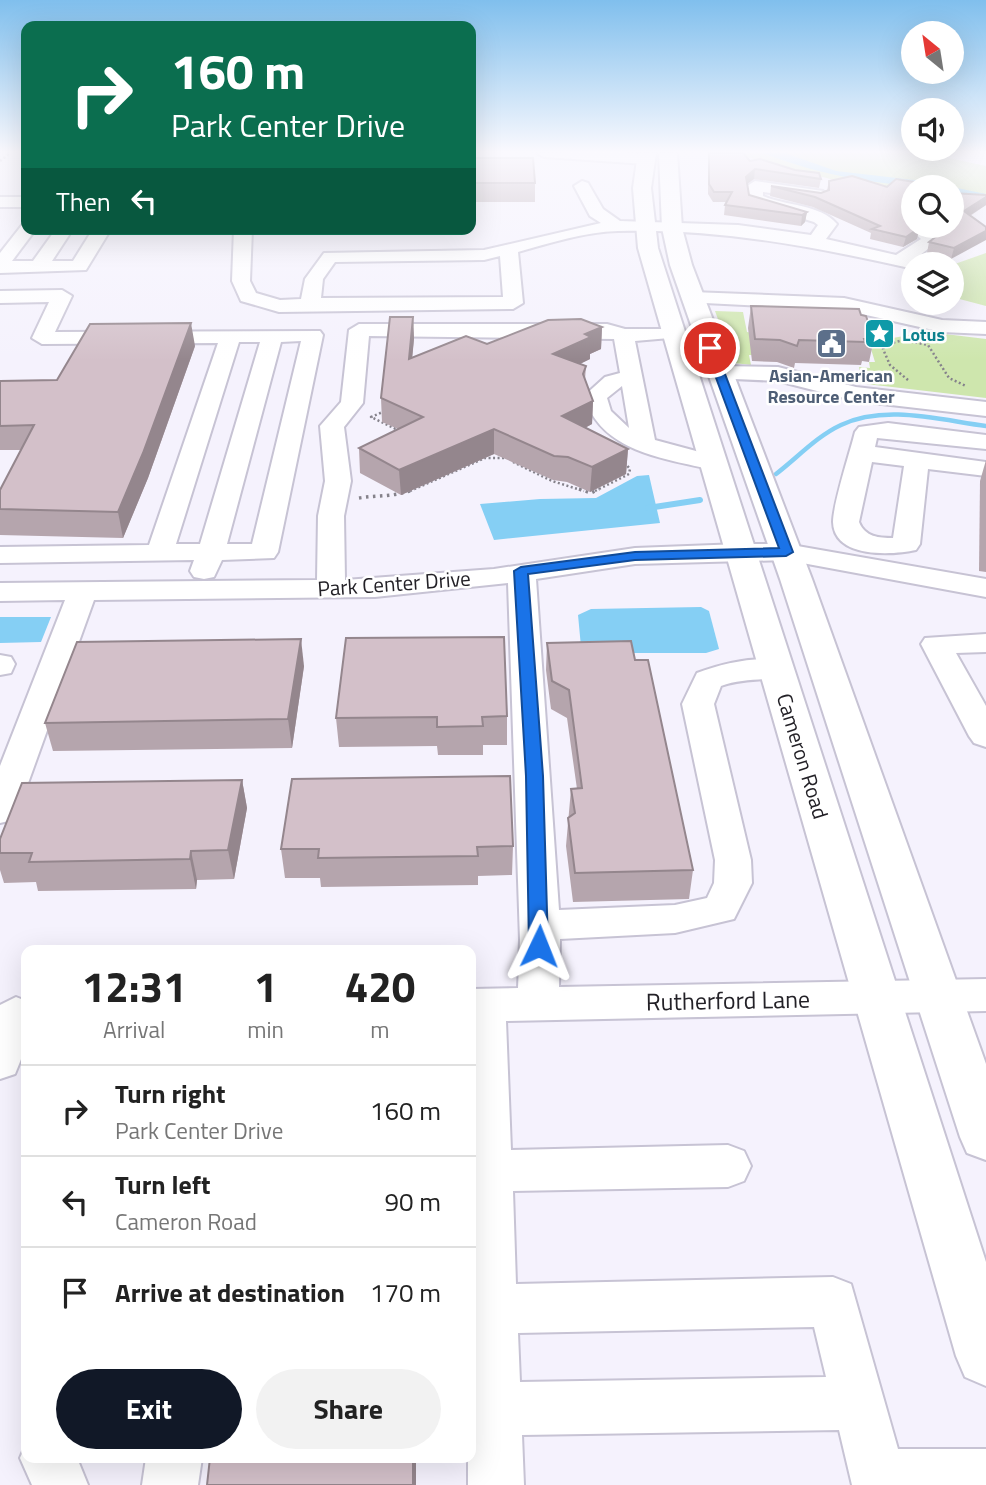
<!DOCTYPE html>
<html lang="en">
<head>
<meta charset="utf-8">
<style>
  :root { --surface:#fff; --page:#f2f2f2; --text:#222; --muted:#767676; --line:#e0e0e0; --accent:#111827 }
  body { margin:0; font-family:"Titillium Web",sans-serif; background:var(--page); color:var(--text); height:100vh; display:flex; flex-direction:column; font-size:26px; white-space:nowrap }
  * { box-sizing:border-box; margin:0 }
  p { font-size:23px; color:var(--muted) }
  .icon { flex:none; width:38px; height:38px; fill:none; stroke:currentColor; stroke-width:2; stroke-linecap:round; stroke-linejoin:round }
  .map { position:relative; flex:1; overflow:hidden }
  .sheet { position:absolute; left:21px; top:945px; width:455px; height:518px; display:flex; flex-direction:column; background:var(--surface); border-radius:14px; box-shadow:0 7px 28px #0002 }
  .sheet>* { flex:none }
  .guide { position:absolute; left:21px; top:21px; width:455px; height:214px; border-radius:14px; box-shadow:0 7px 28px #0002; background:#0b6e4f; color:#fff; overflow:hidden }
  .needle { width:46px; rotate:330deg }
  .fabs { position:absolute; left:901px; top:21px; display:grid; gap:14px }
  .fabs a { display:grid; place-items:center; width:63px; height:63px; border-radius:50%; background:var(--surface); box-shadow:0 7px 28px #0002; font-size:35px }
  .pin { position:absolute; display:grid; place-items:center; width:60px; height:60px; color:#fff; margin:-30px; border:4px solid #fff; border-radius:50%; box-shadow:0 2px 7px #0007 }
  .me { position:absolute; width:77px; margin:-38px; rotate:2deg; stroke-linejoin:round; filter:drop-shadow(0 0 5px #0008) }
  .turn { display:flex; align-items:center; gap:24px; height:147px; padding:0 35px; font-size:32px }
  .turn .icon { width:91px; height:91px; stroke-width:2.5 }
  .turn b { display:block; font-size:49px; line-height:60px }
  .then { display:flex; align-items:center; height:66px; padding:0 35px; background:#0003; gap:14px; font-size:26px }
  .eta { display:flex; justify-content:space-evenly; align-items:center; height:119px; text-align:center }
  .eta b { font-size:42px; font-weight:700; line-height:49px }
  .primary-button { display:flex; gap:14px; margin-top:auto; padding:14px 35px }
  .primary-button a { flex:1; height:80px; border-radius:42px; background:var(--accent); color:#fff; font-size:28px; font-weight:700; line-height:80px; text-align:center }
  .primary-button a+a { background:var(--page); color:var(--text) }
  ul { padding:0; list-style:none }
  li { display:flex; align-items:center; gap:21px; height:91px; padding:0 35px; border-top:2px solid var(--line) }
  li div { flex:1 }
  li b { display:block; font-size:26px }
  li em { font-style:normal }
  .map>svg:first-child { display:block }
</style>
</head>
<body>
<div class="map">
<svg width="986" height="1485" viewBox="0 0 986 1485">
  <rect width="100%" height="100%" fill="#f5f2fd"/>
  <g fill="#cee6ad">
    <path d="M732 153H926L986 166V194L952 195V187H914L913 191 838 181Z"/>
    <path d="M986 253V306L952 297V265Z"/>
    <path d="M715 311 743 312 747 332 752 333 755 355H749L751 365 734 363Z"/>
    <path d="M912 330 986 339V398L858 383 862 380 859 367 870 368 869 362H875L867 336C887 342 898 336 917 334Z"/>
  </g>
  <g fill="#85cff4">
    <path d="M763 153H785L836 171 923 181 986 194V198L952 193V187C887 187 824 177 763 153Z"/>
    <path d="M649 475 660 523 494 540 480 504 540 499 596 498 637 476Z"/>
    <path d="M701 607 709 611 719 649 706 653H588L581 647 578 615 591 609Z"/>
    <path d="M51 617 41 642 0 643V617Z"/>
  </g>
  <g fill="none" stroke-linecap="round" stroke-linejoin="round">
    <path stroke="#85cff4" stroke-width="4.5" d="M776 474C797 458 817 436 841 425 885 404 940 420 986 426"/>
    <path stroke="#85cff4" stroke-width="6" d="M648 508 700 500"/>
    <defs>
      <g id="minor">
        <path d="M537 153C558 153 639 147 653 159L645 164 544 157Z"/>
        <path d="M582 181 588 183 603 209 620 221 738 225 811 235 818 225 814 222 749 202 747 186 755 181 823 191 825 194 817 199 763 192V196C786 206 820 204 837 224L826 239 896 255 921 239 907 226 914 221V226H926L941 239 915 259 923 264H914V269C816 247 719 228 618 231 584 232 550 243 518 252L523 303 513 309 279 312 241 301 232 281 234 229H252L250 281 256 293 280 300 301 299 305 279 324 253 484 250 601 223 590 216 574 186ZM500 256 503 297 321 298 323 279 335 262 484 260Z"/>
        <rect x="0" y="197" width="26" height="10"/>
        <path d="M26 224V229H36L12 261H33L56 229H73L52 261H73L93 229H111L86 270 0 273V253L22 225Z"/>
        <path d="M62 290 72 296 55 332 320 331 323 335 278 552 274 558 222 560 214 577 204 579 194 577 190 571 194 560 0 563V547L149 545 218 343 42 344 32 338 49 302 0 303V291ZM301 341 252 544H227L281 342ZM239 342H260L200 544H176Z"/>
        <path d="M692 292 844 298 942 320 986 322V334L942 332 844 310 685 302 682 298 685 294Z"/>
        <path d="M359 324H607L625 329H681L684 333 681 337 635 341 655 440 722 458 725 463 722 468 713 470C663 458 601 452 584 396L605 377 620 373 614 339 369 336 363 403 344 427 351 481 344 516 345 580 494 569 635 548 740 544H786L986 579V597L786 560 635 564 536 579 559 910 675 905 707 898 714 883 715 860 682 704 697 673C724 663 759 655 787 662L791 669 787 676C765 681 742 678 721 686L714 704 751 860 752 883 734 919 675 933 560 939 559 987 986 979V1011L506 1021 511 1150 728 1145 744 1151 751 1166 744 1181 728 1187 513 1191 516 1284 833 1277 851 1284 898 1449H986V1485H852L839 1430 522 1435 524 1485H468V1458H471V989L518 988 520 940 508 583 375 597 94 600 18 811 13 820 0 823V766L65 600 0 601V583L317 580 318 516 325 481 320 426 341 402 349 330ZM622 386 629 428 611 411 607 398ZM814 1327 826 1377 520 1382 518 1333Z"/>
        <path d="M719 366 778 367 856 387 986 402V416L856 401 778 381 711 378 708 373 711 368Z"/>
        <path d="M888 423 986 435V449L877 438 875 447 986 462V476L928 469 920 544 916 550C893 555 834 559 833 522 833 504 850 452 855 432L859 427ZM872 462 904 466 893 538C879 538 865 537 859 522Z"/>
        <path d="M986 634V652L956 653 986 706V747L974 743 969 736 921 644 925 638Z"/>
        <path d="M0 655 11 657 15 664 11 673 0 675Z"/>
        <path d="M16 997 26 1001V1047L15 1074 0 1079V1005Z"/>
        <path d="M26 1444V1458H77L88 1485H32L20 1458Z"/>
        <path d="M146 1458H202L198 1485H142Z"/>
      </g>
      <g id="major">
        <path d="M638 153H656L651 188 658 248 986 1262V1386L965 1377 956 1356 638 248 633 188Z"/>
        <path d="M659 153H677L682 228 692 265 812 579 986 1064V1160L967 1153 960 1137 780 579 670 265 662 228Z"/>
      </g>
    </defs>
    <use href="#minor" stroke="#c7c3d4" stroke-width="4"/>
    <use href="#major" stroke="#c7c3d4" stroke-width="4"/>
    <g stroke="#85828b" stroke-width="2.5" stroke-dasharray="2 2.5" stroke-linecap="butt">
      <path d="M0 161 10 153"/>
      <path d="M908 380 890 365 883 349 885 345 903 340 928 345 949 378 966 386"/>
      <path d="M385 411 371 417 400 431"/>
      <path d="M513 462 552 481 584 491"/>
      <path d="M410 491 485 458H506"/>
      <path d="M595 491 629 474 630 469 624 462"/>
    </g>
    <g stroke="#85828b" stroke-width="3.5" stroke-dasharray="2.5 4.5" stroke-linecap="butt">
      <path d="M579 489 591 493 599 489"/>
      <path d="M359 498C378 495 397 497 414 489"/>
    </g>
    <use href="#minor" fill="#fff" fill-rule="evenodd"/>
    <use href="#major" fill="#fff" fill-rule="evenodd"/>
  </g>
  <g fill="#b5a5ad">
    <path d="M708 153 750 161 821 179 819 188 754 179 747 184 749 195 807 212 805 222 801 226 724 215 725 205 727 202H713L708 194Z"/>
    <path d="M471 158 535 183V202H471Z"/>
    <path d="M829 181 887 187H914V219L911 221 919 228 917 239 903 247 870 239 871 233 813 207 770 196 771 186 821 193 827 190Z"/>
    <path d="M986 195V205L970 216 951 259 927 253 929 242 939 235 930 226H952Z"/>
    <path d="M328 229H449V232L328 230Z"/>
    <path d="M751 306 861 315 874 339 869 362 862 361 861 365 795 363 794 368 777 362 752 361 748 328Z"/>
    <path d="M413 317 414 339 412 357 487 344 602 327 601 349 590 354V359L580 364 586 366 585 380 593 401 592 424 585 428 628 449 626 474 590 492 567 482 553 480 494 454 401 495 360 473 359 448 398 429 382 422 381 398Z"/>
    <path d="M195 346 148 478 123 538 0 535V490L21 450H0V381L57 380Z"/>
    <path d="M986 460V572L979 571 980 481Z"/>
    <path d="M547 643 635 660 693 870 689 899 573 902 566 846 571 789H577L567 718 551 709 546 670Z"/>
    <path d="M304 666 292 748 53 751 45 723Z"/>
    <path d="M507 716V745H483V755H438L437 746 339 747 336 718Z"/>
    <path d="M242 780 247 808 234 879 197 880 196 889 38 891 36 882 4 883 0 870V839Z"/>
    <path d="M513 846 512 875 478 876V885L321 887 320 878H285L281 849Z"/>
  </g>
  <g fill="#94868d">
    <path d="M755 169 754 179 744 186 746 177Z"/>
    <path d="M986 197V205L961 221 964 211Z"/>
    <path d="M914 210V219L904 226 906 216Z"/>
    <path d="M807 212 805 222 801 226 802 215Z"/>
    <path d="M919 228 917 239 903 247 906 237Z"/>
    <path d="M986 231V240L951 259 954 248Z"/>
    <path d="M413 317 414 339 410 381 409 359Z"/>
    <path d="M191 323 195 346 148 478 123 538 118 512Z"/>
    <path d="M602 327 601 349 590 354V359L553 377V354L585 334Z"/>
    <path d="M593 401 592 424 562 440V416Z"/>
    <path d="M494 429V454L401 495 399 470Z"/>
    <path d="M628 449 626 474 590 492 592 467Z"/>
    <path d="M301 639 304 666 292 748 288 719Z"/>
    <path d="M242 780 247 808 234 879 228 850Z"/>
    <path d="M191 851 197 880 196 889 190 859Z"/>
    <rect x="413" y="1458" width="3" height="27"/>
  </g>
  <g fill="#d3c0c9" stroke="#94868d" stroke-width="2">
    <path d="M709 153H743L750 161 760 159 795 170 819 173 821 179 755 169 746 177 749 195 807 212 802 215 725 205 732 192H714L709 184Z"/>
    <path d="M471 158H533L535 183H471Z"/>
    <path d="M852 176 887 187 896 179 939 186 914 187V210L906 216 914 223V226H916L919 228 906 237 872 229 880 226 815 197 771 186 821 193 829 190V181Z"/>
    <path d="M952 193 986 195V197L964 211 986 227V231L954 248 929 242 946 229 943 226H952Z"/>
    <path d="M751 306 859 309 861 315 866 316 874 339H864L865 342 799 340 797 346 780 340 755 339Z"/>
    <path d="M390 317H413L409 359 466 336 487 344 548 320 581 319 602 327 585 334 591 337 553 354 586 366 583 374 593 401 562 416 628 449 592 467 568 457 554 456 494 429 399 470 359 448 423 417 381 398Z"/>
    <path d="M191 323 143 453 118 512 0 509V490L34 425 0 426V381L57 380 90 324Z"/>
    <path d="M504 637 507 716 482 717 483 726 437 727V717L336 718 346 638Z"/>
    <path d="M301 639 288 719 45 723 77 642Z"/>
    <path d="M631 641 635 660H648L693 870 575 873 568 818 575 813 571 789 582 788 569 690 552 681 547 643Z"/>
    <path d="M510 776 513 846 477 847 478 856 318 858 319 849H281L292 779Z"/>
    <path d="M242 780 228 850 191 851 190 859 29 862 32 853H0V839L22 783Z"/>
    <path d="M210 1458H413V1485H207Z"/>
  </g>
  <linearGradient id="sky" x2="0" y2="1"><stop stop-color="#80bfed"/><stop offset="0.42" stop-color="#faf9fe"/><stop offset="1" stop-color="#faf9fe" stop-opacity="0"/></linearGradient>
  <rect width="986" height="361" fill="url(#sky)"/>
  <path fill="#1a73e8" stroke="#114b97" stroke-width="2" d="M710 345 715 348 793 552 786 556 635 560 528 574 543 776 548 946 539 953 529 946 526 776 514 571 521 567 635 552 779 548 705 348Z"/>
  <defs>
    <symbol id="sight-square" viewBox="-11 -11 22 22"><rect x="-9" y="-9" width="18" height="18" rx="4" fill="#0f9aa8" stroke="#fff"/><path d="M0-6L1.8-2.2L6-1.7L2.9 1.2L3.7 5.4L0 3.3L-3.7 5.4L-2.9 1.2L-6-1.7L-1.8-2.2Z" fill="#fff"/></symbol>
    <symbol id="civic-square" viewBox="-11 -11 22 22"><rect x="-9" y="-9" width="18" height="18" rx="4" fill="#5c6f8a" stroke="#fff"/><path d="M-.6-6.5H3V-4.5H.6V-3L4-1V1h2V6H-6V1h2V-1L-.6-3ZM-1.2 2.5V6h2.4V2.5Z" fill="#fff"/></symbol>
  </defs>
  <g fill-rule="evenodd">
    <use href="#sight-square" x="862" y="316" width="35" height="35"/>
    <use href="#civic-square" x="814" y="326" width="35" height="35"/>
  </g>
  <g text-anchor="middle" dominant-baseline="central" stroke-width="5" stroke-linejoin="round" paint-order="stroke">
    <g font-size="18" font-weight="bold" fill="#0d838f" stroke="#fff" text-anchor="start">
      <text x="902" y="334">Lotus</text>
    </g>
    <g font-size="18" font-weight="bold" fill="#4e5e75" stroke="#fff">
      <text x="831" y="375">Asian-American<tspan x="831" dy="21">Resource Center</tspan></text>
    </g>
    <g font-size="21" fill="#232127" stroke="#fff">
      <text transform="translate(394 583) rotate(-4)">Park Center Drive</text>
      <text transform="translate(803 756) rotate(73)">Cameron Road</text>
    </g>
    <g font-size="24" fill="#232127" stroke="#fff">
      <text transform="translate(728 1000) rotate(-1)">Rutherford Lane</text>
    </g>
  </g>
</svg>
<div class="fabs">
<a><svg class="needle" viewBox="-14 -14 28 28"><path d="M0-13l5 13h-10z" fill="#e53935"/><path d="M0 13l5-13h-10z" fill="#767676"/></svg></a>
<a><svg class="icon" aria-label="sound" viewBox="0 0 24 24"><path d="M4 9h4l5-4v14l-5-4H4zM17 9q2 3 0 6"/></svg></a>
<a><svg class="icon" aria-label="search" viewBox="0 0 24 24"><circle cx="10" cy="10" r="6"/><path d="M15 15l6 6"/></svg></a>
<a><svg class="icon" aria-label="layers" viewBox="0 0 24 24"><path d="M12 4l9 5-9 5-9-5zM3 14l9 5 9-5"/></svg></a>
</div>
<div class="pin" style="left:710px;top:348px;background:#d93025"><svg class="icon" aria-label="arrive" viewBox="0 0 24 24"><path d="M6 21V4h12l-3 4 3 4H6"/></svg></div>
<svg class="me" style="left:539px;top:946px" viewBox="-20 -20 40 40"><path d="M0-17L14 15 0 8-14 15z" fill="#1a73e8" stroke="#fff" stroke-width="4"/></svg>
<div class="guide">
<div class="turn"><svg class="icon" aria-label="right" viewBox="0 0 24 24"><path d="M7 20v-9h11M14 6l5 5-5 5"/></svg><div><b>160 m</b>Park Center Drive</div></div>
<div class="then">Then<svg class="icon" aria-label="left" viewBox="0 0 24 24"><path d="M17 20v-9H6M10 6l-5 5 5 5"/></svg></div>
</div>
<section class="sheet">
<div class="eta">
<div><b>12:31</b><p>Arrival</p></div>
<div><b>1</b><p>min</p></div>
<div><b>420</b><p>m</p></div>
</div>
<ul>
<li><svg class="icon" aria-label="right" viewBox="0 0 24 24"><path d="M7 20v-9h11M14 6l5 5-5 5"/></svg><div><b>Turn right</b><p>Park Center Drive</p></div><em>160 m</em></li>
<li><svg class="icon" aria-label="left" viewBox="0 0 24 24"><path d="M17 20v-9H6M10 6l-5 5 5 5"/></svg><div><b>Turn left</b><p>Cameron Road</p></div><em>90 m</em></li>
<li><svg class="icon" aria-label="arrive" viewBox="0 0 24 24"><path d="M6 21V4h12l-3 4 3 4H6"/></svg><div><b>Arrive at destination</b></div><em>170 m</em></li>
</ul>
<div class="primary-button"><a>Exit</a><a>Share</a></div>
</section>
</div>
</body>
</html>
